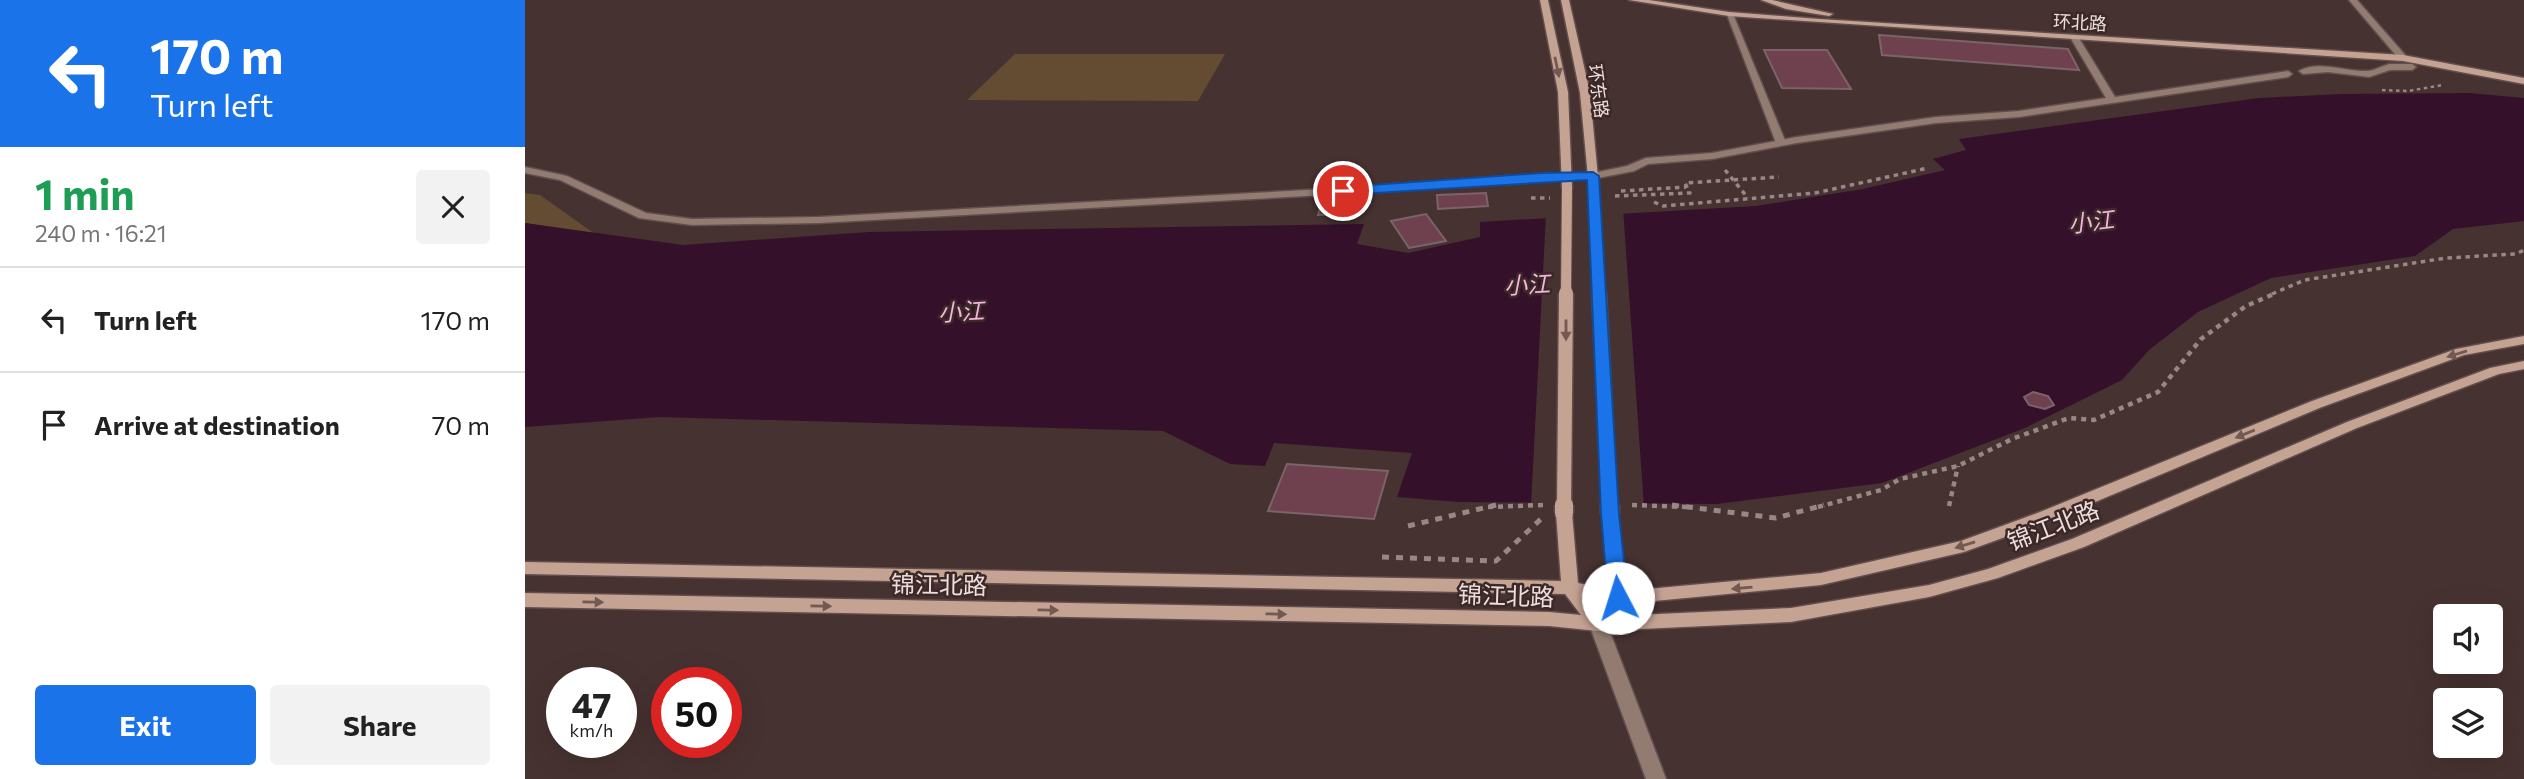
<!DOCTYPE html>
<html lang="en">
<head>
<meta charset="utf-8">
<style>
  :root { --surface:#fff; --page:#f2f2f2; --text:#222; --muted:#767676; --line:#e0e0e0; --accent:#1a73e8 }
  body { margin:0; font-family:Commissioner,"Noto Sans SC",sans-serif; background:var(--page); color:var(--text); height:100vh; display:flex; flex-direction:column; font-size:26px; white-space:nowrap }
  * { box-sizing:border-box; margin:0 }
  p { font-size:23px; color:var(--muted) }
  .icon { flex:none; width:38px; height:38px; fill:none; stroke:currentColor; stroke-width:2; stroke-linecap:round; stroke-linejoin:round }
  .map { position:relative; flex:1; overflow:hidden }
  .panel { display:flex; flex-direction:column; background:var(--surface); width:525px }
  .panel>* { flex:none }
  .top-card { background:#1a73e8; color:#fff; overflow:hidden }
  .controls { position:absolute; left:1908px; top:604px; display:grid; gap:14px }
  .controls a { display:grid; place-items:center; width:70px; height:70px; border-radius:7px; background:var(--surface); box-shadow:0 7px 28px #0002; font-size:35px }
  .speed { position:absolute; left:21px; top:667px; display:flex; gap:14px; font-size:35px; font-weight:700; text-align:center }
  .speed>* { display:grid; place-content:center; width:91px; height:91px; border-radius:50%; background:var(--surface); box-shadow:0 7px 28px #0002; line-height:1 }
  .speed small { font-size:18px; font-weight:400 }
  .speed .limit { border:10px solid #d22; background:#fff; color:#111 }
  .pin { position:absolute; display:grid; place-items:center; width:60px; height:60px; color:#fff; margin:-30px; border:4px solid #fff; border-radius:50%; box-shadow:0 2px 7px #0007 }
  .me { position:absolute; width:77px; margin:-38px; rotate:355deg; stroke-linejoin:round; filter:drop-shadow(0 0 5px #0008) }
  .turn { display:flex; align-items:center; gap:24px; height:147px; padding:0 35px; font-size:32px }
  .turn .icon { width:91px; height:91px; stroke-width:2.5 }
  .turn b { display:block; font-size:49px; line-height:60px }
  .round { display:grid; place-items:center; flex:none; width:74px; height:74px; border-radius:7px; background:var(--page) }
  .head { display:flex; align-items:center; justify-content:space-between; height:119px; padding:0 35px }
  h1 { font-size:42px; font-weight:700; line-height:52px; color:#1e9e55 }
  .cta { display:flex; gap:14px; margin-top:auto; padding:14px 35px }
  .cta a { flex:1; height:80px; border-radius:7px; background:var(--accent); color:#fff; font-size:28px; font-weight:700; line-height:80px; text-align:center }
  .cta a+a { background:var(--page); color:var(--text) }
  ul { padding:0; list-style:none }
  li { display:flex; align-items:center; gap:21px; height:105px; padding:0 35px; border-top:2px solid var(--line) }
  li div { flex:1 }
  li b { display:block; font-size:26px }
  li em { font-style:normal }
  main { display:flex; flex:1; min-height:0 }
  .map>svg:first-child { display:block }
</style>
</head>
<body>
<main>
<section class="panel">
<div class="top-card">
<div class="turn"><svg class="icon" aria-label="left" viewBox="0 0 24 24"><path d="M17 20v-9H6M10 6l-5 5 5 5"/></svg><div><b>170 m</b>Turn left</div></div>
</div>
<div class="head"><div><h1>1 min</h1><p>240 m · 16:21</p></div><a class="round"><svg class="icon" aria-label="close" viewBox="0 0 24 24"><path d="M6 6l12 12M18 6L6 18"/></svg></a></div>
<ul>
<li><svg class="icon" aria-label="left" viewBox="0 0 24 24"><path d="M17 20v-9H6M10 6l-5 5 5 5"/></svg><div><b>Turn left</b></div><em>170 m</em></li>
<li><svg class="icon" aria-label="arrive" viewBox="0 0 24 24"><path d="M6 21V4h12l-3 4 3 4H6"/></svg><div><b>Arrive at destination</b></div><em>70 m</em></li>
</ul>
<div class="cta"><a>Exit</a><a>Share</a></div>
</section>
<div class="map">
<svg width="1999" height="779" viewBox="0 0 1999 779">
  <rect width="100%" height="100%" fill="#463231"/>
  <g fill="#634c32">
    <path d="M490 54H700L673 101 442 100Z"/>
    <path d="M0 193 15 195 70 234 0 223Z"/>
  </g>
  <path fill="#34102b" d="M1945 93 1999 98V221L1928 229 1890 256 1746 278 1673 312 1624 350 1597 380 1500 428 1357 483 1192 504 933 502 872 497 887 453 749 443 740 466 705 464 638 431 135 417 0 427V223L158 245 344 232 839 224 832 244 883 253 955 237V222L1231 206 1338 189 1420 170 1408 159 1441 150 1434 139 1734 98 1817 94Z"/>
  <path fill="#463231" d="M1098 208 1119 507 1006 506 1021 214Z"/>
  <g fill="#6f404e" stroke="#7a646a" stroke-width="2">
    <path d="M1354 35 1543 49 1554 70 1357 55Z"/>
    <path d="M1239 50H1302L1326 89 1257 88Z"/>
    <path d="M961 193 963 206 913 209 912 195Z"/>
    <path d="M797 200H836L833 214 793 215Z"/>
    <path d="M901 214 921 241 884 248 866 221Z"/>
    <path d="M1508 392 1523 396 1529 405 1520 409 1504 405 1499 397Z"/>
    <path d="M762 464 863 471 849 519 743 511Z"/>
  </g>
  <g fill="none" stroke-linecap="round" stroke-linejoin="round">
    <defs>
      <path id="pedestrian" d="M1546 35H1552L1590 97 1763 71 1767 74 1763 77 1494 117 1411 123 1272 143 1187 159 1123 164 1109 171 1068 179 1063 176 1068 173 1102 166 1121 158 1187 153 1272 137 1411 117 1494 111 1581 98 1545 37Z"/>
      <g id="minor">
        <path d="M1201 12 1208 14 1261 143 1259 145 1251 143Z"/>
        <path d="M1864 64H1887L1891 67 1887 70H1865L1844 77 1803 72 1778 74 1774 71C1794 60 1820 72 1842 71 1849 71 1857 66 1864 64Z"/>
        <path d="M0 167 42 176 121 213 167 219 294 217 818 188 1016 174 1068 173 1073 176 1068 179 1016 180 818 194 294 223 167 225 114 218 35 180 0 173Z"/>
        <path d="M1073 617 1079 619 1082 624 1141 779H1121L1064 624 1067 619Z"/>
      </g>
      <path id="tertiary" d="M1824 0H1832L1881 56V60H1875Z"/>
      <g id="secondary">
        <path d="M1015 0H1023L1043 92 1047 188 1042 191 1037 188 1033 92Z"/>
        <path d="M1036 0H1044L1065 93 1074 188 1069 191 1064 188 1055 93Z"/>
        <path d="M1104 0H1124L1204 12 1294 19 1878 55 1999 78V84L1878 61 1204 16Z"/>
        <path d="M1236 0H1247L1308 14 1304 16 1261 9Z"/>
        <path d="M1999 336V344L1939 355 1797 407 1527 520 1439 552 1296 585 1098 604 1089 616 1266 608 1404 585 1463 569 1547 539 1822 422 1965 368 1999 361V369L1974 374 1832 428 1559 547 1473 578 1404 597 1266 622 1073 631 1024 626 0 607V593L1024 612 1056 615 1040 594 0 574V562L1036 581 1031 513 1033 509H1045L1047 513 1053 583 1084 589 1077 514 1079 510H1091L1093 514 1101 591 1296 573 1436 541 1515 512 1787 401 1931 349ZM1063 598 1080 602 1073 611Z"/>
      </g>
    </defs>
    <use href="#pedestrian" stroke="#614e4d" stroke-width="3"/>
    <use href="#minor" stroke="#614e4d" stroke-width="3"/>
    <use href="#tertiary" stroke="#614e4d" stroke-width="3"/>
    <use href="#secondary" stroke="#614e4d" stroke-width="3"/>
    <path stroke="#988786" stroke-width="2.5" stroke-dasharray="3.5 3.5" stroke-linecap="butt" d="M1857 90 1883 91 1918 85"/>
    <g stroke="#988786" stroke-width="3.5" stroke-dasharray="4.5 4.5" stroke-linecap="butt">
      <path d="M1200 170 1223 198"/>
      <path d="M1096 191 1161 187"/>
      <path d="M1090 196 1165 193 1160 183 1254 177"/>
      <path d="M1006 198H1025"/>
      <path d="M1129 202 1138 206 1290 193 1403 168"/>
      <path d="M1747 294 1780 280 1921 258 1991 254 1999 250"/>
    </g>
    <g stroke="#988786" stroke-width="4.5" stroke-dasharray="5 5" stroke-linecap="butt">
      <path d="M1107 505 1161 507"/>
      <path d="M1424 506 1433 466"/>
      <path d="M963 507 1018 505"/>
      <path d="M1293 507 1356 490 1375 479 1433 466 1487 439 1544 418 1569 420 1633 392 1676 339 1721 306 1751 293"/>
    </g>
    <g stroke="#988786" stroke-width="5" stroke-dasharray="7 7" stroke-linecap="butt">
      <path d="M1147 505 1251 518 1299 505"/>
      <path d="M883 526 971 505"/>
      <path d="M857 557 971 561 1017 518"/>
    </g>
    <use href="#pedestrian" fill="#927c72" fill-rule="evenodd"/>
    <use href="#minor" fill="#927c72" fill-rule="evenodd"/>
    <use href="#tertiary" fill="#927c72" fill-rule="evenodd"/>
    <use href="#secondary" fill="#c5a393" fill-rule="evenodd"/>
    <defs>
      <g id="secondary-bridge-far2">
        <path d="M1069 188 1074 294"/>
        <path d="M1041 294 1042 188"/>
      </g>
      <g id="secondary-bridge-far1">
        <path d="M1074 293 1085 507"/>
        <path d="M1039 507 1041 293"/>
      </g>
      <g id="secondary-bridge">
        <path d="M1085 505V514"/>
        <path d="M1039 513V505"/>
      </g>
    </defs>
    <use href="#secondary-bridge-far2" stroke="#614e4d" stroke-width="12" stroke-linecap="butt"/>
    <use href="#secondary-bridge-far1" stroke="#614e4d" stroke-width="17" stroke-linecap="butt"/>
    <use href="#secondary-bridge" stroke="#614e4d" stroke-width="21" stroke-linecap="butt"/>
    <use href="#secondary-bridge-far2" stroke="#c5a393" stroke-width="10"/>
    <use href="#secondary-bridge-far1" stroke="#c5a393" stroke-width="14"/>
    <use href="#secondary-bridge" stroke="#c5a393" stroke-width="18"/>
  </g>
  <defs><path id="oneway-solid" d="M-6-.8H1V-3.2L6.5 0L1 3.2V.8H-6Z" transform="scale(1.75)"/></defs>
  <g fill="#725952">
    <use href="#oneway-solid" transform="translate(1032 67) rotate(78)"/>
    <use href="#oneway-solid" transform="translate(1041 330) rotate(90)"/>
    <use href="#oneway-solid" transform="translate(1932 354) rotate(163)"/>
    <use href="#oneway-solid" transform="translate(1720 434) rotate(158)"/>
    <use href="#oneway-solid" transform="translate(1440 545) rotate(163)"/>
    <use href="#oneway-solid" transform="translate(1217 588) rotate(175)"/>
    <use href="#oneway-solid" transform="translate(68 602) rotate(1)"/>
    <use href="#oneway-solid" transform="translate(296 606) rotate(1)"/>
    <use href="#oneway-solid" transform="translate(523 610) rotate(1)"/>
    <use href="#oneway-solid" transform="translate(751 614) rotate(1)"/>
  </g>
  <path fill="#1a73e8" stroke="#114b97" stroke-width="2" d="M1068 172 1074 176 1094 514 1103 598 1100 603 1093 605 1086 603 1083 598 1076 514 1062 180 818 195 812 191 818 187 1016 173Z"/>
  <g text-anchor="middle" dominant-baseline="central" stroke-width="5" stroke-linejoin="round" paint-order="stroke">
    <g font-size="18" fill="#ecdedd" stroke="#3b2827">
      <text transform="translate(1555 22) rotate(3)">环北路</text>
      <text transform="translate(1074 91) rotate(82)">环东路</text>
    </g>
    <g font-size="23" font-style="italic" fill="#f7b3e1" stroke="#3b2827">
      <text transform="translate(1566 221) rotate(-7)">小江</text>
      <text transform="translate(1002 284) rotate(-3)">小江</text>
      <text transform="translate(436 311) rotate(-3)">小江</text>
    </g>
    <g font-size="24" fill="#ecdedd" stroke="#3b2827">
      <text transform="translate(1528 525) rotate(-21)">锦江北路</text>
      <text transform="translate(414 584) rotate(1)">锦江北路</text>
      <text transform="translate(981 595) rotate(2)">锦江北路</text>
    </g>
  </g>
</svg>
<div class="controls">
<a><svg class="icon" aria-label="sound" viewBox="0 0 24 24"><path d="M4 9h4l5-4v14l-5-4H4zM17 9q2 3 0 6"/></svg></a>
<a><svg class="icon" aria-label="layers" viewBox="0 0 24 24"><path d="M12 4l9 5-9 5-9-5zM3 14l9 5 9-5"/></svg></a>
</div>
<div class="speed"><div>47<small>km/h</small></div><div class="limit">50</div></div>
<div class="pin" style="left:818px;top:191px;background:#d93025"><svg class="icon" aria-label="arrive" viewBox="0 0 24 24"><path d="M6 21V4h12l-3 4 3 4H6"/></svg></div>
<svg class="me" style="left:1093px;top:598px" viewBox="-20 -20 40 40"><circle r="19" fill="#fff"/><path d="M0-13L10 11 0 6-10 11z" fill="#1a73e8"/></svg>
</div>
</main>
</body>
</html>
